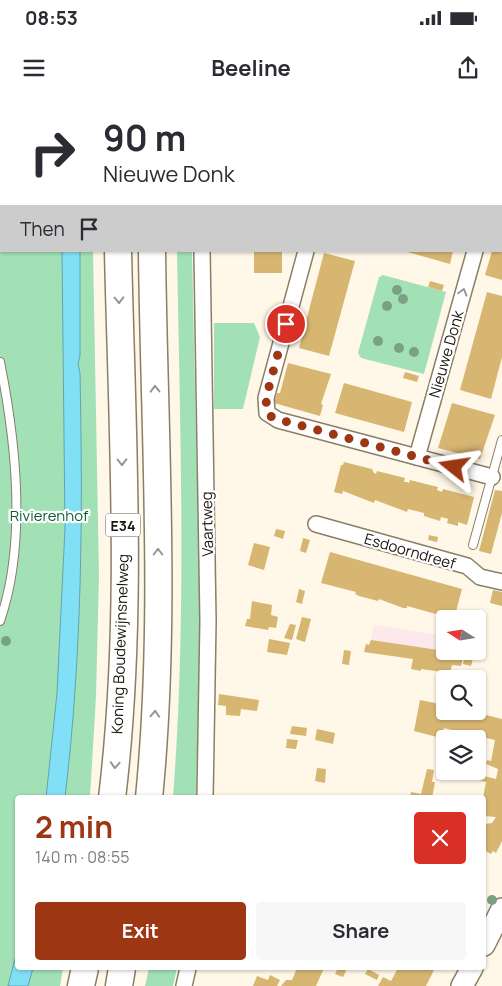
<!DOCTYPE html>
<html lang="en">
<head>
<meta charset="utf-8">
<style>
  :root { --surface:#fff; --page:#f7f7f7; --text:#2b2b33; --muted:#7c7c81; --accent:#9d3613 }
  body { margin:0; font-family:Manrope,sans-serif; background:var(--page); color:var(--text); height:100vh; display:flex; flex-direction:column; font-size:19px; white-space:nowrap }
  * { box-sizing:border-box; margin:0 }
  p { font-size:16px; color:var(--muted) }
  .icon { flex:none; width:28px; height:28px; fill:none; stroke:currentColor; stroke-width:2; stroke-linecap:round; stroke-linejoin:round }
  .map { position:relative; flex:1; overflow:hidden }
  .details { position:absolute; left:15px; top:695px; width:471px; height:175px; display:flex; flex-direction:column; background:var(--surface); border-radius:5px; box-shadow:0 1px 4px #0004 }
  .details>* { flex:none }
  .banner { position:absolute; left:0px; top:0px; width:502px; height:152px; box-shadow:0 1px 4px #0004; background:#fff; color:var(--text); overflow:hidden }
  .needle { width:32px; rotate:282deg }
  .buttons { position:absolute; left:436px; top:510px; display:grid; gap:10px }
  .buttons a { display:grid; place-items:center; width:50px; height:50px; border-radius:5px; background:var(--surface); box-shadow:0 1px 4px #0004; font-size:25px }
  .pin { position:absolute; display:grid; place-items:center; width:42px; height:42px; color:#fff; margin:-21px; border:2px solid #fff; border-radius:50%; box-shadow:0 1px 5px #0007 }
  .me { position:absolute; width:55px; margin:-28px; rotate:285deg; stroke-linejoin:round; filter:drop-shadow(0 0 4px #0008) }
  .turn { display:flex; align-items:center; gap:18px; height:105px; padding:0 20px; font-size:22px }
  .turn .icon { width:65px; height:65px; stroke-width:2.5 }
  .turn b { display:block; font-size:35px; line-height:42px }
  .then { display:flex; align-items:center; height:48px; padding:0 20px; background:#0003; gap:10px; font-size:19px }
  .round { display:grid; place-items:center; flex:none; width:52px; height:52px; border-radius:5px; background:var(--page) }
  .overview { display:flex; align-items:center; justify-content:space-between; height:85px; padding:0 20px }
  h1 { font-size:30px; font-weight:700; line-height:38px; color:var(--accent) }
  .action { display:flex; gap:10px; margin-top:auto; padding:10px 20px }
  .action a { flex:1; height:58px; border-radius:5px; background:var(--accent); color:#fff; font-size:20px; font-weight:700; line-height:58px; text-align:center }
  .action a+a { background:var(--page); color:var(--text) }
  .status { display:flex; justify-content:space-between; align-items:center; height:35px; padding:0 25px; background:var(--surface); direction:ltr }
  .status svg { height:14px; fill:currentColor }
  header { display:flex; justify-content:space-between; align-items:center; height:65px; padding:0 20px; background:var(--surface); font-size:22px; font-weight:700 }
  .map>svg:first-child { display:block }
</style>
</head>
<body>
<div class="status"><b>08:53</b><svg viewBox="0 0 49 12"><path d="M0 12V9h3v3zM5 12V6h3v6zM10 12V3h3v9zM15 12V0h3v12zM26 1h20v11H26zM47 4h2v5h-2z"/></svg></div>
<header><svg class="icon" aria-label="menu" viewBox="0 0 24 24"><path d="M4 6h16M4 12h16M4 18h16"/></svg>Beeline<svg class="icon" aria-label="share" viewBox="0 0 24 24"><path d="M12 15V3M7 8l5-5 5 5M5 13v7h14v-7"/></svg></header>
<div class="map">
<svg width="502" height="886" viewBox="0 0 502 886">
  <rect width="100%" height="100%" fill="#fff7e7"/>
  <path fill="#fde8eb" d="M374 525 445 536V551H465L461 566 368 552Z"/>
  <g fill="#a2e1b6">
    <path d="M0 0H90L1 1V151H93L99 476 96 596 90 697 18 698V868H63L60 886H0Z"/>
    <path d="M177 151H192L200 516 196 698 173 697C187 516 180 333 177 151Z"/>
    <path d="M383 175 446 192 424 274 361 258 358 253 379 177Z"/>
    <path d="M214 223H254L260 237 243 309H214Z"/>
    <path d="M149 868H177L173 886H145Z"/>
  </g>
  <g fill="#82e0f6" stroke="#63a3b0">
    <path d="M62 151H80V256L78 264 80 273C83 415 82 557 65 697L46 698 57 593 65 428Z"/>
    <path d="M17 851 18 868H33L28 886H8Z"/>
  </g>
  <g fill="#d7b672">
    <rect x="254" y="151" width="28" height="22"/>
    <path d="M404 151H453L450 164Z"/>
    <path d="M492 151H502V180L485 175Z"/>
    <path d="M324 153 355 161 329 256 299 248Z"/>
    <path d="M430 181 444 185 442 191 428 187Z"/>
    <path d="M487 192 502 196V257L491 299 460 290Z"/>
    <path d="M288 263 331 274 321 304 323 305 320 316 274 303 277 293H280Z"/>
    <path d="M405 272 419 276 417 282 403 278Z"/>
    <path d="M344 283 412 302 404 332 335 313Z"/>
    <path d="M452 303 495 315 480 359 438 348Z"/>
    <path d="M344 362 372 369 374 373 376 374 377 371 405 378 404 382H407L409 383 410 380 438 387 437 390 442 392 443 389 474 397 467 425 458 422V426L447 423 448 419 441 417 440 421 424 416V413L408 409 407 412 375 400 374 403 343 391 342 394 334 392 341 365H343Z"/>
    <path d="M495 390 502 391V413L491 454 479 451Z"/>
    <path d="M276 429 285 431 283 439 274 436Z"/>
    <path d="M429 435 438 437 437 442 428 440Z"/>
    <path d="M303 438 310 440 306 453 300 451Z"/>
    <path d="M254 443 270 447 264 470 248 465Z"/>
    <path d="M330 452 462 489 454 519 407 506V508H403L379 499 378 501 359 496 355 494 356 492 321 483Z"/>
    <path d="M299 489 305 491 302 504 296 502Z"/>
    <path d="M493 490 502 492V506L490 503Z"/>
    <path d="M252 501 272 505 271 515 278 517 276 528 269 527 268 530 245 526 247 519H250Z"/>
    <path d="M302 517 311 519 305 542 296 539Z"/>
    <path d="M290 524 296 525 292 540 284 538Z"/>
    <path d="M269 539 290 543 287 555 267 552Z"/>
    <path d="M371 540 445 551 464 554 461 566 452 565 450 573 421 569V571L411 569 413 559 364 552 366 544 369 545Z"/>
    <path d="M344 550 351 551 349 565 342 564Z"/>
    <path d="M466 551H475L471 566 463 564Z"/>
    <path d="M219 594 259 600 257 611 241 609 240 616 226 615V606L218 605Z"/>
    <path d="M420 600 445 605V611H470L502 619V741L496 753 493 751 491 754 484 750V724L492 723 496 717 484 716 483 698 486 682 479 680 480 675 496 679 498 669 486 664 487 660 491 661 495 640 444 628 441 638 414 631Z"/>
    <path d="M292 626 307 628 306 636 290 634Z"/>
    <path d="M317 629 335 633 333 644 315 640Z"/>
    <path d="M287 639 298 640 296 649 286 648Z"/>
    <path d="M317 668 326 669 325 683 315 681Z"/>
    <path d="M427 669 434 670 432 682H435L432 698H410L411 692 421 694Z"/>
    <path d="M297 868H324L316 886H281L286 880H292Z"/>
    <path d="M338 868H344L346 871 343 877 335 874Z"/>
    <path d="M398 868H435L426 886H378L383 877 391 881Z"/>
    <path d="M368 869 379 875 377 880 365 874Z"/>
    <path d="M270 875 280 880 277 886H253L257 876 268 880Z"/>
  </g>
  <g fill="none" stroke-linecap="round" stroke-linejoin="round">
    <defs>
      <g id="service">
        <path d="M0 262C16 342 27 443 0 521"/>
        <path d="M473 445 502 340"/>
      </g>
      <g id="minor">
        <path d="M202 1V0"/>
        <path d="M501 55 502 53"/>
        <path d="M202 151 208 521 205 698"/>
        <path d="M306 151 266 298 267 313 278 320 492 377"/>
        <path d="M417 357 475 151"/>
        <path d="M316 424 467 466 480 477 502 482"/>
        <path d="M184 886 188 868"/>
      </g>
      <g id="secondary">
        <path d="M484 845 502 809"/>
        <path d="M462 886 472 868"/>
      </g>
      <g id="motorway">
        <path d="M115 1V0"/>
        <path d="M151 1V0"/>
        <path d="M112 698C134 517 122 332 118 151"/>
        <path d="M149 698C167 516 154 333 152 151"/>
        <path d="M81 886 85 868"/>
        <path d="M119 886 122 868"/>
      </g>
    </defs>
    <use href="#service" stroke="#8a7e66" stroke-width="10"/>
    <use href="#minor" stroke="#8a7e66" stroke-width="18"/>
    <use href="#secondary" stroke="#8a7e66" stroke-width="24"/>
    <use href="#motorway" stroke="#8a7e66" stroke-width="29"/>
    <use href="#service" stroke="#fff" stroke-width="8"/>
    <use href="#minor" stroke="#fff" stroke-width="15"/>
    <use href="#secondary" stroke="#fff" stroke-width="21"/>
    <use href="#motorway" stroke="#fff" stroke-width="26"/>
  </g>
  <g fill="#79a284">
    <circle cx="397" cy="190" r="5"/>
    <circle cx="403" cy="199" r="5"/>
    <circle cx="387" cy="206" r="5"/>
    <circle cx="378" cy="241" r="5"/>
    <circle cx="399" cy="248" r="5"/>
    <circle cx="414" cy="252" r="5"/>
    <circle cx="6" cy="541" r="5"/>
    <circle cx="492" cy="800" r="5"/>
  </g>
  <defs><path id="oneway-chevron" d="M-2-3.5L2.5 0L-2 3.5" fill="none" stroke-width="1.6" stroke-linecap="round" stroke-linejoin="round" transform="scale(1.25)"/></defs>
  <g stroke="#989692">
    <use href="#oneway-chevron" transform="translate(463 192) rotate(-74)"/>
    <use href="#oneway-chevron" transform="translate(119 200) rotate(89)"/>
    <use href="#oneway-chevron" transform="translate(155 289) rotate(-91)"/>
    <use href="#oneway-chevron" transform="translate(122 362) rotate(89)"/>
    <use href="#oneway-chevron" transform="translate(158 452) rotate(-90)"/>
    <use href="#oneway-chevron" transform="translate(155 614) rotate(-87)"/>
    <use href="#oneway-chevron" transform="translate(115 665) rotate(94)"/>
  </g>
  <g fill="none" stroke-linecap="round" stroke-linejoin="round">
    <path stroke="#9d3613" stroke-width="9" stroke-dasharray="0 16.2" d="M286 224 266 298 267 313 273 318 454 367"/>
  </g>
  <g text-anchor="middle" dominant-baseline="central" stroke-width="4.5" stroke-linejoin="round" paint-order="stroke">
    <rect fill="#fff" stroke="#5f5b55" stroke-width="1" x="105.5" y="413.5" width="35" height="23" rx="4"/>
    <g font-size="14" font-weight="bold" fill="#1a150c">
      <text x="123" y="425">E34</text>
    </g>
    <g font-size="15" fill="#1a150c" stroke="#fff">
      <text transform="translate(446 254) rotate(-74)">Nieuwe Donk</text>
      <text transform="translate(207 424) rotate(-91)">Vaartweg</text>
      <text transform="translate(410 451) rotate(16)">Esdoorndreef</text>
      <text transform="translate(120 544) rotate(-88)">Koning Boudewijnsnelweg</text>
    </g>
    <g font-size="15" fill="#0c5d33" stroke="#fff">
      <text x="49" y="415">Rivierenhof</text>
    </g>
  </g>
</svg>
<div class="buttons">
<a><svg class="needle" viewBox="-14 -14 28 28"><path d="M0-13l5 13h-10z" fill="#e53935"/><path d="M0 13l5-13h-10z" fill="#7c7c81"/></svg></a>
<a><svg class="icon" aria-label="search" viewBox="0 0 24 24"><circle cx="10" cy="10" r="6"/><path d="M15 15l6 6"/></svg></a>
<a><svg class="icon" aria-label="layers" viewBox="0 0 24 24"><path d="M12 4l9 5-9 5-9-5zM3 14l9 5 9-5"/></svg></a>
</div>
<div class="pin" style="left:286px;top:224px;background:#d93025"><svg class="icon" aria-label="arrive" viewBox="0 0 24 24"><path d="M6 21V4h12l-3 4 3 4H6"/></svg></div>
<svg class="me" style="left:454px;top:367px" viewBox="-20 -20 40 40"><path d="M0-17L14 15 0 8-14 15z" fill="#9d3613" stroke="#fff" stroke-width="4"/></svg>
<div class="banner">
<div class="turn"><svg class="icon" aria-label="right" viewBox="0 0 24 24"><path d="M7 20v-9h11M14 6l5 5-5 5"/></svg><div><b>90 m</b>Nieuwe Donk</div></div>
<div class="then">Then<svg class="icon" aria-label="arrive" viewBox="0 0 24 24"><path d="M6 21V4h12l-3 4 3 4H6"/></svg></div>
</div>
<section class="details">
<div class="overview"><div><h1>2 min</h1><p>140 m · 08:55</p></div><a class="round" style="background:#d93025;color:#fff"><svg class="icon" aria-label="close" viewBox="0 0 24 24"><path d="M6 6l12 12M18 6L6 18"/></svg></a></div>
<div class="action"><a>Exit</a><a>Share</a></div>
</section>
</div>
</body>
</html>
